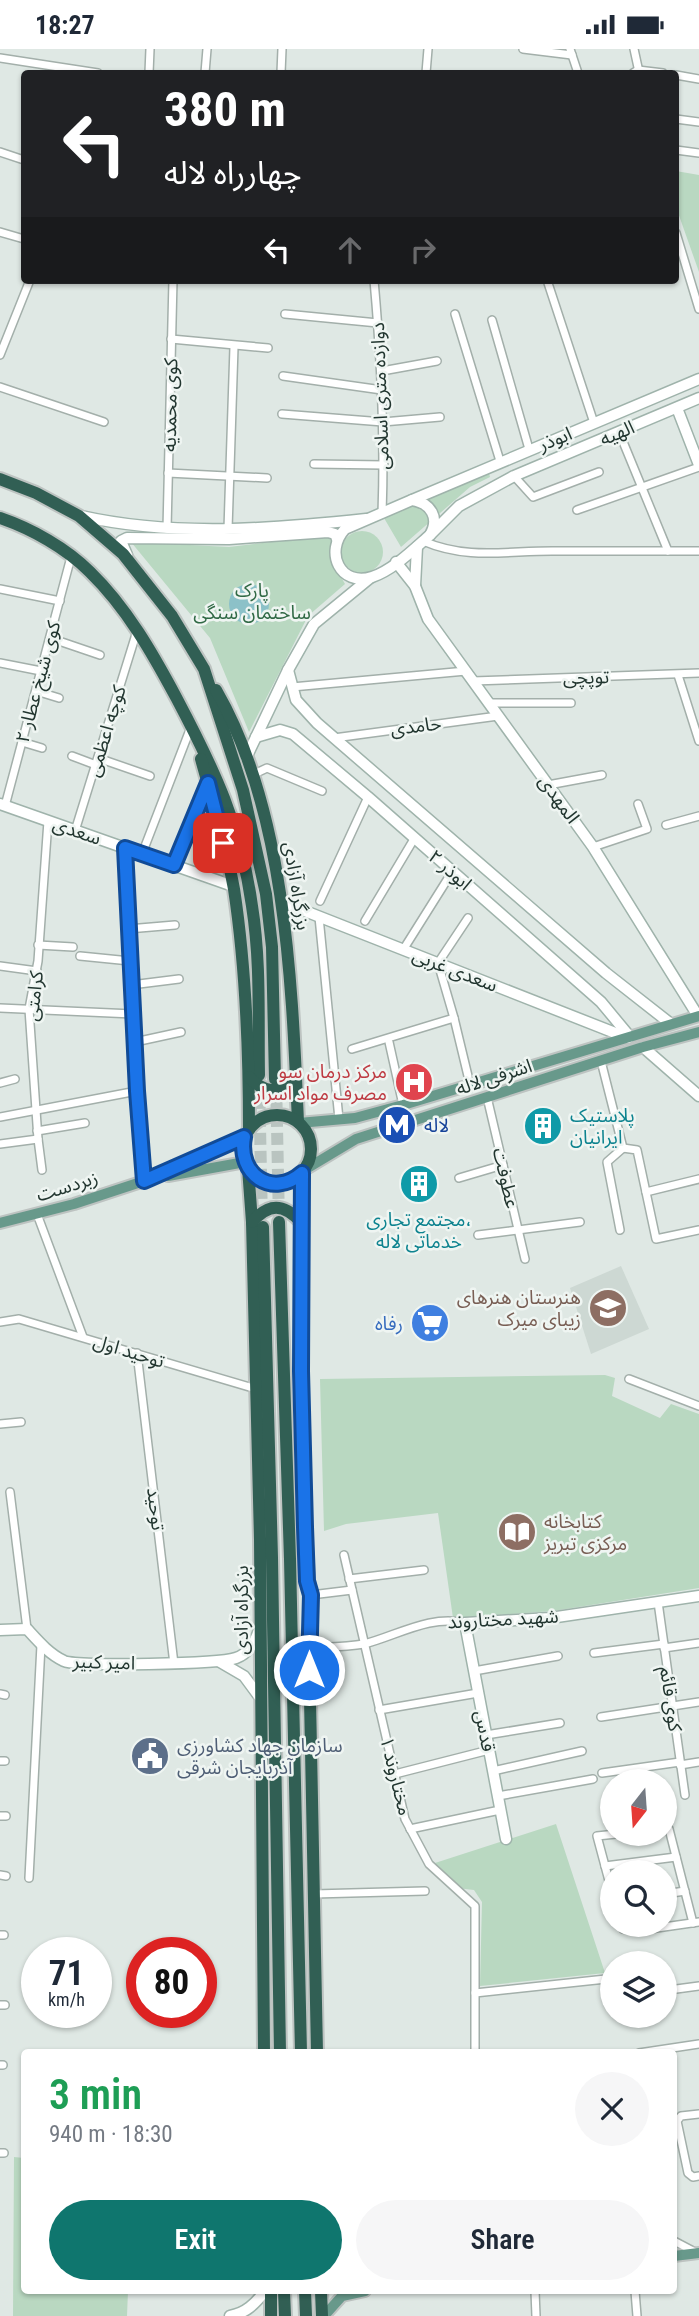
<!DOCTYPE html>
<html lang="en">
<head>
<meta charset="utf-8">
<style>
  :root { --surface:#fff; --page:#f6f6f7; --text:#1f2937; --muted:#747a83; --accent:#0f766e }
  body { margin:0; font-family:"Roboto Condensed","Noto Sans Arabic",sans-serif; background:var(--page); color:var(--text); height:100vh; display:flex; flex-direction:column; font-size:26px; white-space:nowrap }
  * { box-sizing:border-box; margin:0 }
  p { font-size:23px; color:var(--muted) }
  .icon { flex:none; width:38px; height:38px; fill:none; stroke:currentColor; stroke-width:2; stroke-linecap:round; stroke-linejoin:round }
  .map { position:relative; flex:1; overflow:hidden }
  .panel { position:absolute; left:21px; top:2000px; width:656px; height:245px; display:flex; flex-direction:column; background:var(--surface); border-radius:7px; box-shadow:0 2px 5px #0004 }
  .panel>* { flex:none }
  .hud { position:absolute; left:21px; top:21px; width:658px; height:214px; border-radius:7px; box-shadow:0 2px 5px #0004; background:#202124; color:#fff; overflow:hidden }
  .needle { width:46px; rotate:197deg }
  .controls { position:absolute; left:600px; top:1720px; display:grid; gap:14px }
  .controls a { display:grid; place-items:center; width:77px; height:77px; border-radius:50%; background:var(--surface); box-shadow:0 2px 5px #0004; font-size:35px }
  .speed { position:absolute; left:21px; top:1888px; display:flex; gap:14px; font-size:35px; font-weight:700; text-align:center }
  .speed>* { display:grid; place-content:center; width:91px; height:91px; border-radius:50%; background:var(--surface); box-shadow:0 2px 5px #0004; line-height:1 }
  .speed small { font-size:18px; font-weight:400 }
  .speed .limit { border:10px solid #d22; background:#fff; color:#111 }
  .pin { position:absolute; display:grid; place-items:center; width:60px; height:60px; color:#fff; margin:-30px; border-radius:14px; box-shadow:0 4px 10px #0006 }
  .me { position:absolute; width:77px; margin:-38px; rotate:0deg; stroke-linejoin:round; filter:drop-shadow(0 0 5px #0008) }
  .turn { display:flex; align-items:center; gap:24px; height:147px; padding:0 28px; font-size:32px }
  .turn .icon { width:91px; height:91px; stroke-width:2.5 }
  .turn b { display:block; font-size:49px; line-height:60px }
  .lanes { display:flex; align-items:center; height:66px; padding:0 28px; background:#0003; justify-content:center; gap:35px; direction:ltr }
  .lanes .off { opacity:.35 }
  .round { display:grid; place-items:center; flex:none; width:74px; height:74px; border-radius:37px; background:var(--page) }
  .overview { display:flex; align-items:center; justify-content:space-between; height:119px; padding:0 28px }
  h1 { font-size:42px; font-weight:600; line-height:52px; color:#1e9e55 }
  .action { display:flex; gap:14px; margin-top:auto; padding:14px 28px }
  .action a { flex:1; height:80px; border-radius:42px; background:var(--accent); color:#fff; font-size:28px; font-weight:600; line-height:80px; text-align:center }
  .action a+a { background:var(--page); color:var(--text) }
  .status { display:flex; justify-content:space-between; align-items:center; height:49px; padding:0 35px; background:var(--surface); direction:ltr }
  .status svg { height:19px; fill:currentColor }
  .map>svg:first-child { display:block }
</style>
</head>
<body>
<div class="status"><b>18:27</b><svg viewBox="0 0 49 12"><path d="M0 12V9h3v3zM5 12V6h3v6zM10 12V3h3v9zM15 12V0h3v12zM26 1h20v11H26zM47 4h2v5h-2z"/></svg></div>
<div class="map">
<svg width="699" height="2267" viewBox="0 0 699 2267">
  <rect width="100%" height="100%" fill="#dfe8e4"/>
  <path fill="#cdd8d3" d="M621 1217 649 1280 591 1305 570 1239Z"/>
  <g fill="#b9d8c1">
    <path d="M676 122 699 126V223L676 158Z"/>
    <path d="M488 421 490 428 470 438 401 498 384 469Z"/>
    <circle cx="362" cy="503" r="21"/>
    <path d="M330 486 333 514 345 535 308 567 249 683 210 589 131 493 229 498Z"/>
    <path d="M605 1326 615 1329 612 1347 660 1369 671 1355 699 1365V1539L553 1562 453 1569 438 1464 346 1475 324 1482 320 1330Z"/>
    <path d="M556 1775 605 1924 480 1937 482 1853 474 1841 448 1838 435 1814Z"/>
    <path d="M14 2108 24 2109V2242H128L127 2267H13Z"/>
  </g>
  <circle fill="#8cc1c8" cx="249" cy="555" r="20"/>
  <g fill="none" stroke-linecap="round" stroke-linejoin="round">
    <g stroke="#b9c4c0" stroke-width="12" stroke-dasharray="12 6" stroke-linecap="butt">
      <path d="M259 1030 262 1173"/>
      <path d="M276 1030 279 1173"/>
    </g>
    <defs>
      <g id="street">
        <path d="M523 0 572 6"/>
        <path d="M570 0 578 24"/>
        <path d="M634 0 639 23"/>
        <path d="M0 9 98 24"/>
        <path d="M149 24 150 0"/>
        <path d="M205 24 207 0"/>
        <path d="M281 24 282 0"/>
        <path d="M426 24 428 0"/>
        <path d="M633 24 638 21 663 24"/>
        <path d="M676 26 699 30"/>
        <path d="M676 70 699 73"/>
        <path d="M676 101 699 104"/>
        <path d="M0 103 24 111"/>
        <path d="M0 183 24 190"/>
        <path d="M676 184 699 260"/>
        <path d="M374 231C381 309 385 386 382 464"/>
        <path d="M547 231 594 374"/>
        <path d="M285 265 378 274"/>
        <path d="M455 265 500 412"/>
        <path d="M492 271 529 400"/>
        <path d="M171 290 268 299"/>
        <path d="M0 306 30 231"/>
        <path d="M382 322 437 312"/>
        <path d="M283 327 382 341"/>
        <path d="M0 338 104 373"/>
        <path d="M282 365 383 373 440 368"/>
        <path d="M619 383 668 502"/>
        <path d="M314 415 384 416"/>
        <path d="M168 424 267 429"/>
        <path d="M514 427 533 448 599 423"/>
        <path d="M577 461 699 418"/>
        <path d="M167 480 173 231"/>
        <path d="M228 480 234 298"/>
        <path d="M423 492C467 511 506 502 552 502 601 502 650 502 699 502"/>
        <path d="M0 540 60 552"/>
        <path d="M50 589 100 606"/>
        <path d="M0 614 41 622"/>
        <path d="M678 626 699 692"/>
        <path d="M473 632 699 624"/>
        <path d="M292 638 466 622"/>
        <path d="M36 642 59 649"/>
        <path d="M489 654H571"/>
        <path d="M334 689 498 667"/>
        <path d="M22 693 42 699"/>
        <path d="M72 707 96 716"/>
        <path d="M98 709 150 727"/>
        <path d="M252 726 267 719 322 742"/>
        <path d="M548 736 602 726"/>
        <path d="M5 757 71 508"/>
        <path d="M666 776 699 767"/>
        <path d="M75 782 137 582"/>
        <path d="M593 798 647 780 638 755"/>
        <path d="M142 805 191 678"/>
        <path d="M174 816 207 736"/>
        <path d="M320 852 368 748"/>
        <path d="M319 868 339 1070"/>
        <path d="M365 872 414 790"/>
        <path d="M128 880 175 876"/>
        <path d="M38 896 73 898"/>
        <path d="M403 901 452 823"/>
        <path d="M80 907 130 912"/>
        <path d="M0 917 37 922"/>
        <path d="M131 936 179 930"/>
        <path d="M0 959 133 965"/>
        <path d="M135 993 181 983"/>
        <path d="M389 993 403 1056"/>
        <path d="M352 1000 454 969"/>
        <path d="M601 1012 623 1099"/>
        <path d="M468 1027 454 969 438 914 468 869"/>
        <path d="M0 1034 15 1030"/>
        <path d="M487 1048 525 1210"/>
        <path d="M0 1068 137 1042"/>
        <path d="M37 1082 85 1074"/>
        <path d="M0 1095 38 1090"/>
        <path d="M623 1099 637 1101 656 1190 699 1181"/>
        <path d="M42 1121 38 1090 29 960 38 912 48 772"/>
        <path d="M459 1129 503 1116"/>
        <path d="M646 1143 699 1130"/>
        <path d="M37 1165 83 1288"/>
        <path d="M620 1181 607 1113 623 1099"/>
        <path d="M478 1186 580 1173"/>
        <path d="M0 1273 19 1270 256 1340"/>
        <path d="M137 1304 174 1615"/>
        <path d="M629 1330 699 1357"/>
        <path d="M0 1375 21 1373"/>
        <path d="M10 1443 27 1580"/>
        <path d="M344 1506 405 1770 429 1815 475 1857V2004"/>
        <path d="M349 1530 424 1521"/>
        <path d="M311 1546 352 1541"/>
        <path d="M658 1553 685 1746"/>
        <path d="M309 1599C327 1598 346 1598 364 1595 396 1587 431 1565 465 1574"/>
        <path d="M664 1599 699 1594"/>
        <path d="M594 1604 664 1595"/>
        <path d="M474 1622 558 1607"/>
        <path d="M0 1645 5 1646"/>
        <path d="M379 1661 478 1644"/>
        <path d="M601 1668 699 1653"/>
        <path d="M486 1686 560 1674"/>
        <path d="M0 1712H5"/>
        <path d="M680 1716 699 1713"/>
        <path d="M493 1722 582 1702"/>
        <path d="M602 1724 680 1713"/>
        <path d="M395 1725 489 1701"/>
        <path d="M498 1747 593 1730"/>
        <path d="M0 1767H6"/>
        <path d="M410 1780 500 1761"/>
        <path d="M665 1780H669L693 1874"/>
        <path d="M605 1817 676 1808"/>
        <path d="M0 1826 6 1827"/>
        <path d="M29 1829 41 1596"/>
        <path d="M612 1843 597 1787 616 1785"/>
        <path d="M314 1845 425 1842"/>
        <path d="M665 1845 685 1842"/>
        <path d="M622 1876 623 1880 636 1882 699 1873"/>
        <path d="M0 1886H4"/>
        <path d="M669 1941 699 1937"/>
        <path d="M475 1944 606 1930"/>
        <path d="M0 1956H5"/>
        <path d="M639 2004 699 1995"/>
        <path d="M0 2016H3"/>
        <path d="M699 2065 681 2067 677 2072 688 2124 693 2128 699 2127"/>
        <path d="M0 2104H4"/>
        <path d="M674 2192 697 2204"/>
        <path d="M535 2242 536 2267"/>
        <path d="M635 2242 637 2267"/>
      </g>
      <g id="secondary">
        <path d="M677 359 699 416"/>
        <path d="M412 451 699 330"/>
        <path d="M412 451C431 454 440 469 430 486 414 500 393 521 372 528 340 538 324 503 345 480Z"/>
        <path d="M81 467C175 488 271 480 366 470"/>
        <path d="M430 486 459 457 514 427 699 349"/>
        <path d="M127 506 121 492 127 489 229 490 328 483 335 485 337 490"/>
        <path d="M396 513 415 537 428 570 593 798 698 967"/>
        <path d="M415 537 417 498"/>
        <path d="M288 621 296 651 317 674 606 924 671 975"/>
        <path d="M256 688 280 681 293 685 368 748 601 953 630 988"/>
        <path d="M246 709 288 621 314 575 370 529"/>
        <path d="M0 755 233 837"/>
        <path d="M125 799 137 1042 144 1132"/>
        <path d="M282 853 628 989"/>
        <path d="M643 998 699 1047"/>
        <path d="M0 1581 27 1580C38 1592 49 1605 64 1612 78 1618 219 1615 236 1609 248 1605 255 1593 259 1581"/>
        <path d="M220 1613 244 1627 261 1650"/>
        <path d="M506 1790 465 1574 550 1569 699 1547"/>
        <path d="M230 2267C246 2264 255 2255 265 2242"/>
      </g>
      <g id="primary">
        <path d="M299 1074 355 1069 403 1056 699 967"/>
        <path d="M306 1120 356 1090 643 998 699 983"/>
        <path d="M168 1127 245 1113"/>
        <path d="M0 1174 74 1155 144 1132 244 1089"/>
        <path d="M674 2207 699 2204"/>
        <path d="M324 2267 342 2247 365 2242"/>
      </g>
      <g id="highway">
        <path d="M0 430 36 444 79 467 123 505 172 567 204 620 243 741 266 845 272 898 275 1030"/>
        <path d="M0 469C32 480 66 499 90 523 127 559 153 605 177 650 214 720 241 777 252 857 261 913 258 970 259 1026"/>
        <path d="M216 641C286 762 292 936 298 1073"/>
        <path d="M201 710C213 753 226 796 234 840 246 919 249 1000 249 1080"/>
        <path d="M249 1028C266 1046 279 1045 296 1027"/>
        <circle cx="277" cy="1100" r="34"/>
        <path d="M248 1119 252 1173 260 1490 264 2004"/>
        <path d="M302 1124 301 1322 305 1478 308 1532 311 1546 309 1599 317 2004"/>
        <path d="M252 1173C269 1154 283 1154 301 1173"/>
        <path d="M279 1173 290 1510 301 2004"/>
        <path d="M263 1178 272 1509 280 2004"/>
        <path d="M271 2242V2267"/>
        <path d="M284 2242 285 2267"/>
        <path d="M305 2242 306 2267"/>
        <path d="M321 2242 322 2267"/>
      </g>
    </defs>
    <use href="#street" stroke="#a3afaa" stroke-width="10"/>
    <use href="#secondary" stroke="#9fb3ab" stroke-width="13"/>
    <use href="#primary" stroke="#bdc3c1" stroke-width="14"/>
    <use href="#highway" stroke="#bdc3c1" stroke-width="16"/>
    <use href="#street" stroke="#fff" stroke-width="7"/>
    <use href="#secondary" stroke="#fff" stroke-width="10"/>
    <use href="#primary" stroke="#68998b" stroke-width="10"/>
    <use href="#highway" stroke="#315f54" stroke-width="12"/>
  </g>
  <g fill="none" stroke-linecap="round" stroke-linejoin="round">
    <defs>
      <path id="route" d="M223 794 208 734 174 816 125 799 137 1042 144 1132 244 1088C237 1125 272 1150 302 1124L301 1322 305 1478 307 1532 311 1546 309 1621"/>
    </defs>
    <use href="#route" stroke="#114b97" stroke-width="18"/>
    <use href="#route" stroke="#1a73e8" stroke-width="12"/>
  </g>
  <defs>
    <symbol id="hospital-disc" viewBox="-11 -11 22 22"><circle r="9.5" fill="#e0444e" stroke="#eff5f2"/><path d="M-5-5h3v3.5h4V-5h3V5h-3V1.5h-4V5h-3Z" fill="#fff"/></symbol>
    <symbol id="metro-disc" viewBox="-11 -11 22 22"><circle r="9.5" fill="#1a4fb4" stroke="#eff5f2"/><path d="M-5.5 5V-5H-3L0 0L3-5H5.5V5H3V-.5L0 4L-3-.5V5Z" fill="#fff"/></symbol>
    <symbol id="building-disc" viewBox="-11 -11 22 22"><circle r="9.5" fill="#0f9aa8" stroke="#eff5f2"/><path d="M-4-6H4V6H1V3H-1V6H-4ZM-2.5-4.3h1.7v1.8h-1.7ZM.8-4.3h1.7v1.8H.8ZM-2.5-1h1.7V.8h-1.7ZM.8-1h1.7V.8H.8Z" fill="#fff"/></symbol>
    <symbol id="school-disc" viewBox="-11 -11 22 22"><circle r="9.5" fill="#8d6e63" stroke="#eff5f2"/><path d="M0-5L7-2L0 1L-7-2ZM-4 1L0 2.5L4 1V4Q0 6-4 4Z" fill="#fff"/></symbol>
    <symbol id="supermarket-disc" viewBox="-11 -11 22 22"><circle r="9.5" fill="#3f7fe0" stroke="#eff5f2"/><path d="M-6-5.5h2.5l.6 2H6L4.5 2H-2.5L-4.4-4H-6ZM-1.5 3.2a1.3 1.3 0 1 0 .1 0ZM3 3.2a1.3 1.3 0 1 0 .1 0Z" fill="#fff"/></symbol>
    <symbol id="library-disc" viewBox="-11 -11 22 22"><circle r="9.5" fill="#8d6e63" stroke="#eff5f2"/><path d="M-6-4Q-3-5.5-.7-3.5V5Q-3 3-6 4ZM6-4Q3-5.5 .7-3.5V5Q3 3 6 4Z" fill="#fff"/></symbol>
    <symbol id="civic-disc" viewBox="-11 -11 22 22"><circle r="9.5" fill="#5c6f8a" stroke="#eff5f2"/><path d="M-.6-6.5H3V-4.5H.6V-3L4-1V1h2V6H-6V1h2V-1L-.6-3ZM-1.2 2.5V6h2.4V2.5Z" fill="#fff"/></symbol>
  </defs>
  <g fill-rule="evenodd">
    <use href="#hospital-disc" x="392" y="1011" width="44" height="44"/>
    <use href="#metro-disc" x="375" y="1054" width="44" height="44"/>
    <use href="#building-disc" x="521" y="1055" width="44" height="44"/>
    <use href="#building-disc" x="397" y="1113" width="44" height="44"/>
    <use href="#school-disc" x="586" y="1237" width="44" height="44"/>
    <use href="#supermarket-disc" x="408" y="1252" width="44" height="44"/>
    <use href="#library-disc" x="495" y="1461" width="44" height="44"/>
    <use href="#civic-disc" x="128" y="1685" width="44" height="44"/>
  </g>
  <g text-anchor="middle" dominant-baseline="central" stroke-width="5" stroke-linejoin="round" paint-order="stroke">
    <g font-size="19" fill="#223630" stroke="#eff5f2">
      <text transform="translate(380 347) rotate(-92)">دوازده متری اسلامی</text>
      <text transform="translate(170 356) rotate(-89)">کوی محمدیه</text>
      <text transform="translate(617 384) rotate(-23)">الهیه</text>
      <text transform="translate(555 390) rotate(-22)">ابوذر</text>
      <text transform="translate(586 628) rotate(-1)">توپچی</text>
      <text transform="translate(38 633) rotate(-75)">کوی شیخ عطار ۲</text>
      <text transform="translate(416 677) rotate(-7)">حامدی</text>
      <text transform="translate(106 682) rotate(-73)">کوچه اعظمی</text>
      <text transform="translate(559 750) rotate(54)">المهدی</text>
      <text transform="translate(77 782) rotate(19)">سعدی</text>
      <text transform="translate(450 821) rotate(41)">ابوذر ۲</text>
      <text transform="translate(297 837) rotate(81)">بزرگراه آزادی</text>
      <text transform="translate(455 921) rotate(21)">سعدی غربی</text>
      <text transform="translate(34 947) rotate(-84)">کرامتی</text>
      <text transform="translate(494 1028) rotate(-18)">اشرفی لاله</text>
      <text transform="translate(506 1129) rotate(77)">عطوفت</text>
      <text transform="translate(67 1137) rotate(-17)">زبردست</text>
      <text transform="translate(129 1302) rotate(17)">توحید اول</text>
      <text transform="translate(156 1460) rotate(83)">توحید</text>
      <text transform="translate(241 1561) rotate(-90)">بزرگراه آزادی</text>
      <text transform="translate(503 1570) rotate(-3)">شهید مختاروند</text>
      <text transform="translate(104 1613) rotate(2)">امیر کبیر</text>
      <text transform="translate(671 1650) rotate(82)">کوی قائم</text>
      <text transform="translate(485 1682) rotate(79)">قدس</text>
      <text transform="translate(396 1727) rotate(76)">مختاروند ۱</text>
    </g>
    <g font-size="19" fill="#306945" stroke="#eff5f2">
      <text x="252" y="541">پارک<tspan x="252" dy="22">ساختمان سنگی</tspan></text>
    </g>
    <g font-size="19" fill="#be3a42" stroke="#eff5f2" text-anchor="end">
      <text x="387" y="1022">مرکز درمان سو<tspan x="387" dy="22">مصرف مواد اسرار</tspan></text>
    </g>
    <g font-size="19" fill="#0d838f" stroke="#eff5f2" text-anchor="start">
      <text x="570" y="1066">پلاستیک<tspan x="570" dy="22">ایرانیان</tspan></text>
      <text x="419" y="1170" text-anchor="middle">مجتمع تجاری،<tspan x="419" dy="22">خدماتی لاله</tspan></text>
    </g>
    <g font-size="19" fill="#164399" stroke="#eff5f2" text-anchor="start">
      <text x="424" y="1076">لاله</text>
    </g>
    <g font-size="19" fill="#785e54" stroke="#eff5f2" text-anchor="end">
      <text x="581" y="1248">هنرستان هنرهای<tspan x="581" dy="22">زیبای میرک</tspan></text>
      <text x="544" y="1472" text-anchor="start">کتابخانه<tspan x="544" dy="22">مرکزى تبریز</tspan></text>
    </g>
    <g font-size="19" fill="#366cbe" stroke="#eff5f2" text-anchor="end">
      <text x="403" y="1274">رفاه</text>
    </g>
    <g font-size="19" fill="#4e5e75" stroke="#eff5f2" text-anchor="start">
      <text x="177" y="1696">سازمان جهاد کشاورزی<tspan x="177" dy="22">آذربایجان شرقی</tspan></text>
    </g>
  </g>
</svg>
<div class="controls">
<a><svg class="needle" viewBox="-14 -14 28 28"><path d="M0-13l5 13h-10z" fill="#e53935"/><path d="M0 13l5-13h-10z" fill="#747a83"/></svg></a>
<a><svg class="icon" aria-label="search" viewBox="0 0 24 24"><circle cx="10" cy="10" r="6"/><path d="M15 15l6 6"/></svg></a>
<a><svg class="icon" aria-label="layers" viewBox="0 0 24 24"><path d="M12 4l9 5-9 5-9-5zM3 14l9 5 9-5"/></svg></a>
</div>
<div class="speed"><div>71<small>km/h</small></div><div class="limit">80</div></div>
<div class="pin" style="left:223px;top:794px;background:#d93025"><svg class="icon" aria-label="arrive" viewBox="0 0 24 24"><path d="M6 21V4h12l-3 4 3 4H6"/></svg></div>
<svg class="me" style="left:309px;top:1621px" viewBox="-20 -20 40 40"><circle r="17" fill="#1a73e8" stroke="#fff" stroke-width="3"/><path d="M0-11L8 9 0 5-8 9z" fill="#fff"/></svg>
<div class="hud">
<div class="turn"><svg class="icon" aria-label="left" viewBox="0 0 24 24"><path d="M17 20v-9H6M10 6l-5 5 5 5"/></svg><div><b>380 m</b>چهارراه لاله</div></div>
<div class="lanes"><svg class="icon" aria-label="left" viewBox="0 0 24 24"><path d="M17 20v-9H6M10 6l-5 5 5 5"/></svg><svg class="icon off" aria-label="ahead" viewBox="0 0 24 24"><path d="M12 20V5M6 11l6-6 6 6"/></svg><svg class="icon off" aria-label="right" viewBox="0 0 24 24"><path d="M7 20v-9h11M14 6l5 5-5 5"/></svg></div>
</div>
<section class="panel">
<div class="overview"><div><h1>3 min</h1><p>940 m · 18:30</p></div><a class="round"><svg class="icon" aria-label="close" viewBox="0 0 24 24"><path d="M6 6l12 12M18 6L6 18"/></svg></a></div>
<div class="action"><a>Exit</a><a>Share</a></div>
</section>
</div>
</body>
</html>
